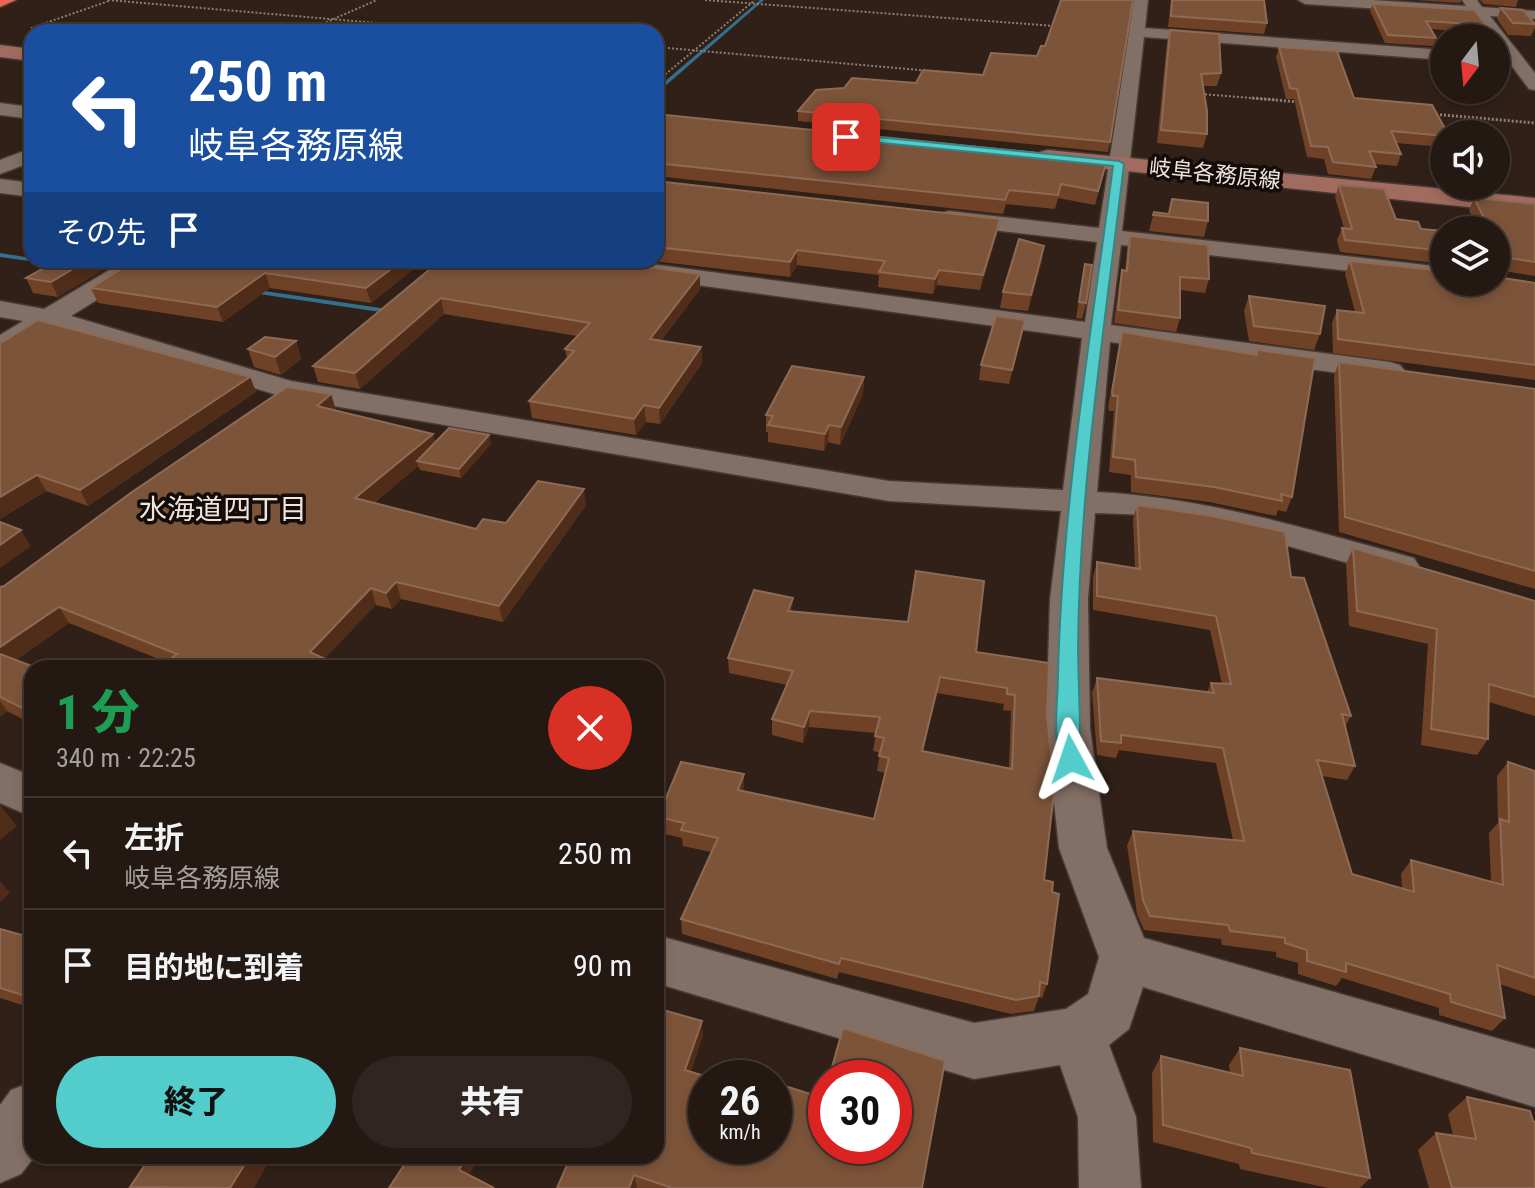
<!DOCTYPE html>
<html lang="ja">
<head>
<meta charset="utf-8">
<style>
  :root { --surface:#241812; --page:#302520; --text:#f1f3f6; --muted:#a3a09f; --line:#413732; --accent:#53cdcb }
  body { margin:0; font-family:"Roboto Condensed","Noto Sans JP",sans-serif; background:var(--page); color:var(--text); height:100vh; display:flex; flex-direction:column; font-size:30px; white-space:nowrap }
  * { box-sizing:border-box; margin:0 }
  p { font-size:26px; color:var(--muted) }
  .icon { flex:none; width:44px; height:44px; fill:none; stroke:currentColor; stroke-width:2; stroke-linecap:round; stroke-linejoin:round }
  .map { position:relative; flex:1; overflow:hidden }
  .panel { position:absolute; left:24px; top:660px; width:640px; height:504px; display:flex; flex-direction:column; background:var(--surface); border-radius:24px; box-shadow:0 4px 12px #0003,0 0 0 2px var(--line) }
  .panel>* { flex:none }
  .top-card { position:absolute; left:24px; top:24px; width:640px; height:244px; border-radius:24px; box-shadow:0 4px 12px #0003,0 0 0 2px var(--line); background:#1a4fa0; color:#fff; overflow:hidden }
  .needle { width:52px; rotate:196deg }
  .buttons { position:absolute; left:1430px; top:24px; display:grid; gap:16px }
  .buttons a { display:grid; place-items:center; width:80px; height:80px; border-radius:50%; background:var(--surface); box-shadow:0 4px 12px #0003,0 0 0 2px var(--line); font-size:40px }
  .speed { position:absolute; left:688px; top:1060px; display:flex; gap:16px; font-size:40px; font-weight:700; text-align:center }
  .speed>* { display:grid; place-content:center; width:104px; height:104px; border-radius:50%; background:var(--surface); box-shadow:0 4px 12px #0003,0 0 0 2px var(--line); line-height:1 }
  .speed small { font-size:20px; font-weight:400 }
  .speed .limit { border:12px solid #d22; background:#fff; color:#111 }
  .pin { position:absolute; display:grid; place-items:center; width:68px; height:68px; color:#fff; margin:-34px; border-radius:16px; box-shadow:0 4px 12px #0006 }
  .me { position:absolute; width:88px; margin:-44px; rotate:355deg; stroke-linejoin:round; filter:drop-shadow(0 0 6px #0008) }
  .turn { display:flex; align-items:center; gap:28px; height:168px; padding:0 32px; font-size:36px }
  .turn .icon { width:104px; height:104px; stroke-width:2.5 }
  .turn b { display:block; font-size:56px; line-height:68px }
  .then { display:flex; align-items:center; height:76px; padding:0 32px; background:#0003; gap:16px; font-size:30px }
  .round { display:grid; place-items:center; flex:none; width:84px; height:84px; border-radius:42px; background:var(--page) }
  .summary { display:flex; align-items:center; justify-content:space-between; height:136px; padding:0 32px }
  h1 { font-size:48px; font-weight:800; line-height:60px; color:#1e9e55 }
  .primary-button { display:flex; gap:16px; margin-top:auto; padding:16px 32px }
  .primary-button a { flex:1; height:92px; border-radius:48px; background:var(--accent); color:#111; font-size:32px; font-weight:800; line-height:92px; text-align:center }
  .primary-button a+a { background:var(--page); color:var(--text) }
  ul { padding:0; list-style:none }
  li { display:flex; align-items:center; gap:24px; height:112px; padding:0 32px; border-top:2px solid var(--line) }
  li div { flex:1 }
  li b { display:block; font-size:30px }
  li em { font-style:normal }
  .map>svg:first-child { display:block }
</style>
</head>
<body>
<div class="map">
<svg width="1535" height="1188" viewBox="0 0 1535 1188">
  <rect width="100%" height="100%" fill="#302018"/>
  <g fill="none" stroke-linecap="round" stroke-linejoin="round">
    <g fill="#32718e" fill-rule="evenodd">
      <path d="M760 0H764L656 94V89Z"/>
      <path d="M0 253 32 258V260H51L69 264 65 266 0 257Z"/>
      <path d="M250 289 394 310 398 312 394 314 253 293 249 291Z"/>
    </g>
    <defs>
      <g id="minor">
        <path d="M1134 0H1148L1145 28 1444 50V60L1144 37 1122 231 1444 267 1446 282 1121 245 1111 325 1390 362 1400 365 1405 371 1400 377 1390 380 1110 342 1097 492C1209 498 1307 529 1414 558L1419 566 1414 574 1401 578 1221 527 1149 515 1095 513 1088 599 1090 729 1107 848 1144 938 1535 1049V1107L1143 987 1129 1029 1109 1045 1136 1117 1141 1188H1079L1078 1117 1060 1065 974 1079 656 983V935L974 1023 1066 1009 1088 994 1099 957 1059 848 1046 729 1050 599 1061 511 889 501 287 398 52 327 10 353 0 355V335L23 321 0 317V301L44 309 126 260H156L153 265 71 316 291 381 889 481 1063 490 1082 338 565 267 556 265 553 260H621L1085 322 1097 242 949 225 941 223 937 218 941 213 949 211 1099 228Z"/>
        <path d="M1298 0H1372L1466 6 1462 0H1477L1482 7 1535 11V19L1490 16 1535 73V90L1529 89 1496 45V38H1490L1473 15 1305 4Z"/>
        <path d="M0 103 32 107V119L0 115Z"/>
        <path d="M32 148V162L0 174V160Z"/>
        <path d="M0 179 32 183V197L0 193Z"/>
        <path d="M0 763 32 776V817L0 803Z"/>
        <path d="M32 1082V1156H35L21 1174 0 1183V1105L11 1090Z"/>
      </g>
      <g id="secondary">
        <path d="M0 45 32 49V61L0 57Z"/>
        <path d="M1048 150 1535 198V214L1040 162 1036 157 1040 152Z"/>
      </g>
      <path id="motorway" d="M0 0H16L0 7Z"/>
    </defs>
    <use href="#minor" stroke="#473a34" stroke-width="3"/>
    <use href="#secondary" stroke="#473a34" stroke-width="3"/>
    <use href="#motorway" stroke="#473a34" stroke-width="3"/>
    <g stroke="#8c7e77" stroke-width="2" stroke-dasharray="2 2" stroke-linecap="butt">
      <path d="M108 0 482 32"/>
      <path d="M705 0 1055 26"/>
      <path d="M31 28 109 1"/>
      <path d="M304 32 377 0"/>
      <path d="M656 47 988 76"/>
      <path d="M656 82 755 0"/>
      <path d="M1201 94 1277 100"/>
    </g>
    <g stroke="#8c7e77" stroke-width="3" stroke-dasharray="2 2" stroke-linecap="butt">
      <path d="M1252 98 1299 102"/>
      <path d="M1432 114 1535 123"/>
    </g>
    <use href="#minor" fill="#826f65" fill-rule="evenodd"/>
    <use href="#secondary" fill="#a16c5f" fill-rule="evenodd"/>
    <use href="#motorway" fill="#ea6552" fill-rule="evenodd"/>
  </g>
  <g fill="#6f4227" fill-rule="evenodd">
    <path d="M1171 0H1264L1267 23 1264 34 1168 27Z"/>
    <path d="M1415 0H1461L1460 3Z"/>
    <path d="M1480 0H1518L1516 7 1484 4Z"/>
    <path d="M1373 4 1486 25 1482 33 1431 29 1436 38 1433 46 1385 43 1370 11Z"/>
    <path d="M1501 8 1535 23V28L1531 36 1508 35 1497 19Z"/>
    <path d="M1170 30 1221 73 1217 86H1203L1207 134 1203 148 1157 143 1167 42Z"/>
    <path d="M1279 47 1354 98 1444 136V147L1396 143 1401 154 1397 166 1374 164 1376 167 1371 179 1328 174 1324 159 1307 157 1294 99H1286L1276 57Z"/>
    <path d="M844 88 1110 142 1108 152 798 121V111Z"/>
    <path d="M656 114 1104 173 1095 205 1058 198 1055 209 1006 204 1003 214 656 176Z"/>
    <path d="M656 181 997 234 980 290 937 285 933 294 878 287 879 275 797 265 790 277 645 260H656Z"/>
    <path d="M1339 185 1396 219 1421 229 1444 231V264L1340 252 1337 240 1342 228H1344L1335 197Z"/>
    <path d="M1474 198 1535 204V276L1497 270 1496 273V230H1478L1469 210Z"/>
    <path d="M1172 199 1208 221 1204 237 1149 231 1154 212 1168 214Z"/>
    <path d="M1130 236 1209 279 1205 293 1180 290V318L1176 332 1114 323 1119 284 1122 270 1125 271 1127 249Z"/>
    <path d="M58 260V297L33 293 26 278Z"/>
    <path d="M425 260 371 303 270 288 223 322 98 303 91 288Z"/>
    <path d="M441 260 700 274V289L661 341 701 347 702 363 660 424 646 422 636 435 532 418 529 401 567 359 565 349 577 336 444 314 360 389 318 382 313 366Z"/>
    <path d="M1042 261 1028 311 1000 308 1003 292Z"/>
    <path d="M1350 261 1535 283V380L1333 353 1332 323 1337 310 1355 312 1345 274Z"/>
    <path d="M1085 264 1086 303 1082 319 1076 318Z"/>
    <path d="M1249 296 1320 334 1314 350 1249 341 1244 311Z"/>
    <path d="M1122 332 1255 355 1257 350 1292 497 1286 512 1278 510 1276 516 1209 502 1131 492V475L1109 472 1114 411H1109L1108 407Z"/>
    <path d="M1022 334 1009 384 979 380 981 365Z"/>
    <path d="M296 341 301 359 281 375 254 367 248 349Z"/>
    <path d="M0 342 250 377 256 392 88 506 46 491 0 519Z"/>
    <path d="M1339 362 1535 389V589L1339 532 1334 376Z"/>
    <path d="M864 377 863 394 840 445 828 442 824 451 768 442V432H766V415Z"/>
    <path d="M336 410 335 411 433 434 435 442 489 435 491 444 461 478 420 470 418 466 374 503 476 529 586 505 503 622 401 599 392 609 376 605 166 662 69 623 16 660 32 666 33 668H32V724L7 711 0 717V587L4 586Z"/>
    <path d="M1137 505 1291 577 1351 716 1345 727 1355 766 1347 780 1322 776 1352 874 1402 888 1401 874 1411 860 1491 882 1489 833 1498 823 1497 776 1508 762 1535 771V996L1500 984 1505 1018 1492 1031 1439 1015V1008L1342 978 1336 986 1298 974V963L1276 957V952L1222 945 1221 939 1144 930 1137 914 1127 845 1133 831 1233 840 1216 763 1119 750 1116 758 1097 755 1092 693 1097 678 1207 692 1211 683 1222 684 1210 630 1093 610V577L1097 562 1135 568 1133 519Z"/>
    <path d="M1353 548 1535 601V716L1489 702 1488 739 1477 755 1421 745 1428 644 1349 626 1346 564Z"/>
    <path d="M792 611 976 652 1049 663 1044 880 1047 984 1042 998 1039 997 1034 1011 1011 1014 839 972 837 979 682 934 681 919 711 852 683 846 682 838 660 833 658 817 744 790V791L874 819 885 773 877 771 880 753 873 751 876 733 809 727 803 743 772 735V719L787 685 729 673 728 658ZM937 693 1004 704 1003 710 1011 711 1009 768 923 751Z"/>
    <path d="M0 929 29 937 32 934V1008L0 998Z"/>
    <path d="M703 1035 691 1071 922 1188H557Z"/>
    <path d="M1240 1048 1370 1178 1360 1188H1328L1240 1169 1239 1164 1153 1142 1152 1073 1161 1056 1230 1072 1229 1065Z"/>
    <path d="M1467 1097 1533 1121 1535 1188H1429L1418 1150 1436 1133 1453 1135 1448 1114Z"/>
  </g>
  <g fill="#502d19">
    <path d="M1000 219 997 234 980 290 983 275Z"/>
    <path d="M1044 246 1042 261 1028 311 1031 295Z"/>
    <path d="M797 250V265L790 277V262Z"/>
    <path d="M88 260H120L58 297 51 282Z"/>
    <path d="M403 260H425L371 303 366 288Z"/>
    <path d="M939 270 937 285 933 294 935 279Z"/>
    <path d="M265 273 270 288 223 322 217 307Z"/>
    <path d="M700 274V289L651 355 650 339Z"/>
    <path d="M441 298 444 314 360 389 355 373Z"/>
    <path d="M1025 320 1022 334 1009 384 1012 370Z"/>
    <path d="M296 341 301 359 281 375 275 357Z"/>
    <path d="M701 347 702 363 660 424 659 408Z"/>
    <path d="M250 377 256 392 88 506 80 490Z"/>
    <path d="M864 377 863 394 840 445 841 427Z"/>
    <path d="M331 394 336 410 322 422 317 406Z"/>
    <path d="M644 405 646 422 636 435 634 419Z"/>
    <path d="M829 425 828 442 824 451 825 434Z"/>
    <path d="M433 434 437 450 417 461 418 466 360 514 355 498Z"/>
    <path d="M489 435 491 444 461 478 459 469Z"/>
    <path d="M37 475 46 491 0 519V497Z"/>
    <path d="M584 489 586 505 503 622 499 606Z"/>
    <path d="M21 530 31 546 0 568V545Z"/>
    <path d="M396 582 401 599 392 609 386 593Z"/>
    <path d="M371 588 376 605 316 668 310 652Z"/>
    <path d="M793 598 792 613 788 611Z"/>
    <path d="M59 607 69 623 5 668 0 661V647Z"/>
    <path d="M32 666 33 668H32V683L25 672Z"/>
    <path d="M940 677 937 693 919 766 922 751Z"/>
    <path d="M0 701 7 711 0 717Z"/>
    <path d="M810 711 809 727 803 743 804 727Z"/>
    <path d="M658 721 660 738 656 748V727Z"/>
    <path d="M744 774V790L739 806 738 790Z"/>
    <path d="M1 806 17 826 0 840V807Z"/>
    <path d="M0 881 10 893 0 902Z"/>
    <path d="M702 1021 703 1035 687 1083 685 1070Z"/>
    <path d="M250 1156H260L267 1165 254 1188H230Z"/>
    <path d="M466 1156H479L465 1183 459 1170Z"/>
    <path d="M634 1175 637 1188H629Z"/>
  </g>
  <g fill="#7c543a" stroke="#8e6a54" stroke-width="2" fill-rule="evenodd">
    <path d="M1061 0H1133L1110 142 798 111 816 90 844 88 852 78 916 83 923 70 983 75 991 53 1037 56 1041 46H1045Z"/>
    <path d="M1172 0H1264L1267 23 1171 16Z"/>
    <path d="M1373 4 1474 10 1486 25 1426 21 1436 38 1388 35Z"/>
    <path d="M1501 8 1523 10 1535 24 1513 23Z"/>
    <path d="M1170 30 1219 34 1221 73 1201 74 1207 111V134L1161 130Z"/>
    <path d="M1279 47 1337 51 1354 98 1432 105 1448 134H1444V136L1391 131 1401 154 1369 151 1376 167 1333 162 1328 147 1311 146 1297 89 1290 88Z"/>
    <path d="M656 114 1107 160 1098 191 1061 184 1058 195 1009 190 1005 200 656 163Z"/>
    <path d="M656 181 1000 219 983 275 939 270 935 279 879 272 885 261 797 250 790 262 656 247Z"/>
    <path d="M1339 185 1384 189 1396 219 1418 222 1421 229 1444 231V251L1345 240 1342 228 1352 229Z"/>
    <path d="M1474 198 1535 204V262L1503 257 1499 266 1496 267V230H1490Z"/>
    <path d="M1172 199 1208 203V221L1153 215 1154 212 1169 214Z"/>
    <path d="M1130 236 1208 245 1209 279 1180 277V318L1118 310 1122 270 1127 271Z"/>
    <path d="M1019 239 1044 246 1031 295 1003 292Z"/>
    <path d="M58 260H88L51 282 26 278Z"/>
    <path d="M136 260H403L366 288 265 273 217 307 91 288Z"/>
    <path d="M441 260H599L700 274 650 339 701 347 659 408 644 405 634 419 529 401 574 351 565 349 590 323 441 298 355 373 313 366Z"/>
    <path d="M1350 261 1444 271V282H1496V277L1535 283V365L1338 339 1337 310 1364 313Z"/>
    <path d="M1085 264 1092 265 1086 303 1079 302Z"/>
    <path d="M1249 296 1325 306 1320 334 1254 326Z"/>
    <path d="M996 316 1025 320 1012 370 981 365Z"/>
    <path d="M38 320 250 377 80 490 37 475 0 497V342L4 341Z"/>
    <path d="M1122 332 1257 355V350L1315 358 1292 497 1281 494 1282 501 1214 487 1136 477 1135 460 1113 457 1118 396H1113L1112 392Z"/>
    <path d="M265 337 296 341 275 357 248 349Z"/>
    <path d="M1339 362 1535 389V571L1345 517Z"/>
    <path d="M792 366 864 377 841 427 829 425 825 434 768 425 773 416 766 415Z"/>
    <path d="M287 387 331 394 317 406 433 434 355 498 476 529 483 519 506 523 538 481 584 489 499 606 396 582 386 593 371 588 310 652 344 668H158L177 654 59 607 0 647V587L4 586 132 492Z"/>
    <path d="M449 428 489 435 459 469 417 461Z"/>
    <path d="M1137 505 1212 516 1285 532 1291 577 1304 578 1351 716 1342 714 1355 766 1317 760 1352 874 1414 892 1411 860 1503 885 1500 819 1509 822 1508 762 1535 771V978L1497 965 1505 1018 1451 1002 1450 994 1346 963V972L1307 961V950L1285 943V938L1230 931 1228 925 1150 916 1143 900 1133 831 1244 841 1223 748 1121 735V743L1101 741 1097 678 1214 693 1211 683 1231 684 1216 616 1097 596V562L1140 569Z"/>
    <path d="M0 522 21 530 0 545Z"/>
    <path d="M1353 548 1535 601V697L1489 684 1488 739 1431 729 1437 629 1357 611Z"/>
    <path d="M916 571 984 581 976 652 1049 663 1047 713 1054 792 1044 880 1053 882 1052 892 1059 894 1047 984 1040 982 1039 996 1016 1000 841 958 839 964 681 919 718 838 681 830 684 823 658 817 681 762 744 774 738 790 874 819 889 758 879 756 884 738 875 736 880 717 810 711 804 727 772 719 793 671 728 658 754 590 793 598 788 611 908 622ZM940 677 1007 688V694L1015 695 1012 769 922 751Z"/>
    <path d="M0 654 32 666 25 672 32 676V713L0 697Z"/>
    <path d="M0 929 29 937 32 934V998L0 988Z"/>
    <path d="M656 1008 702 1021 685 1070 711 1078H706V1146H774V1098L781 1100 785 1086 823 1098 826 1088V1146H894V1078H829L843 1028 945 1061 922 1188H672L634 1175 629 1188H557L571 1156H656Z"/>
    <path d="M1240 1048 1350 1070 1370 1178 1252 1153 1251 1148 1163 1125 1161 1056 1243 1076Z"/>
    <path d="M1467 1097 1530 1111 1533 1121 1535 1122V1188H1452L1436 1133 1476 1139Z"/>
    <path d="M151 1156H250L230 1188 130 1187Z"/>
    <path d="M410 1156H466L459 1170 494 1188H389Z"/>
  </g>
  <path fill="#53cdcb" stroke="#368584" stroke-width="2" d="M846 134 1119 161 1124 164C1105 325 1079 488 1078 650 1078 666 1082 760 1079 765L1071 767 1064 765C1051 740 1058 702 1058 675 1062 504 1091 335 1113 166L842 139Z"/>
  <g text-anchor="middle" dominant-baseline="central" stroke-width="7" stroke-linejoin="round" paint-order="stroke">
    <g font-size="22" fill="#efe4de" stroke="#130c08">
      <text transform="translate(1215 174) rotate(6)">岐阜各務原線</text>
    </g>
    <g font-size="28" fill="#efe4de" stroke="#130c08">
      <text x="223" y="509">水海道四丁目</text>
    </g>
  </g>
</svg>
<div class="buttons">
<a><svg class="needle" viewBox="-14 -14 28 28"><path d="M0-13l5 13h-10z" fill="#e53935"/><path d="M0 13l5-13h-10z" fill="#a3a09f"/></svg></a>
<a><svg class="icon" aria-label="sound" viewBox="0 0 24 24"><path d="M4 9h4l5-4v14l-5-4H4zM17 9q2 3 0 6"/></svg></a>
<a><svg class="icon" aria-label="layers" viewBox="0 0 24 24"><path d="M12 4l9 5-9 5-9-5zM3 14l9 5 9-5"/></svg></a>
</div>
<div class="speed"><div>26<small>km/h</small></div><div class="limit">30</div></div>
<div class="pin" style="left:846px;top:137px;background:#d93025"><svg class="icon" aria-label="arrive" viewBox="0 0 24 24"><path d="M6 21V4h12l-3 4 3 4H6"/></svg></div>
<svg class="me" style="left:1071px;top:759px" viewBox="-20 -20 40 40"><path d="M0-17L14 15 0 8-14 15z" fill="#53cdcb" stroke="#fff" stroke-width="4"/></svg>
<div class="top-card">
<div class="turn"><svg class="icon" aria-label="left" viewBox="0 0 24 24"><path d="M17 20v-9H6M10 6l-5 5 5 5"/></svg><div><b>250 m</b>岐阜各務原線</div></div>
<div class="then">その先<svg class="icon" aria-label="arrive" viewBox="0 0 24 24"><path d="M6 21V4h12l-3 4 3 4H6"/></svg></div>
</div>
<section class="panel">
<div class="summary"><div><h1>1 分</h1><p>340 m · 22:25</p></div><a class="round" style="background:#d93025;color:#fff"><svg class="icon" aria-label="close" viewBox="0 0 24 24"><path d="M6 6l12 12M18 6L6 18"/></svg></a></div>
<ul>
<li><svg class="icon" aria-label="left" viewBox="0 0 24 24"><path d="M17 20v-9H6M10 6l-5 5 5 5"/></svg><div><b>左折</b><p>岐阜各務原線</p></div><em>250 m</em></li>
<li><svg class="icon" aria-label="arrive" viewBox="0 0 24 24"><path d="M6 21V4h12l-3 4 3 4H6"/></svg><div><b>目的地に到着</b></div><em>90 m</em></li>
</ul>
<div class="primary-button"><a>終了</a><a>共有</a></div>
</section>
</div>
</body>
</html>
